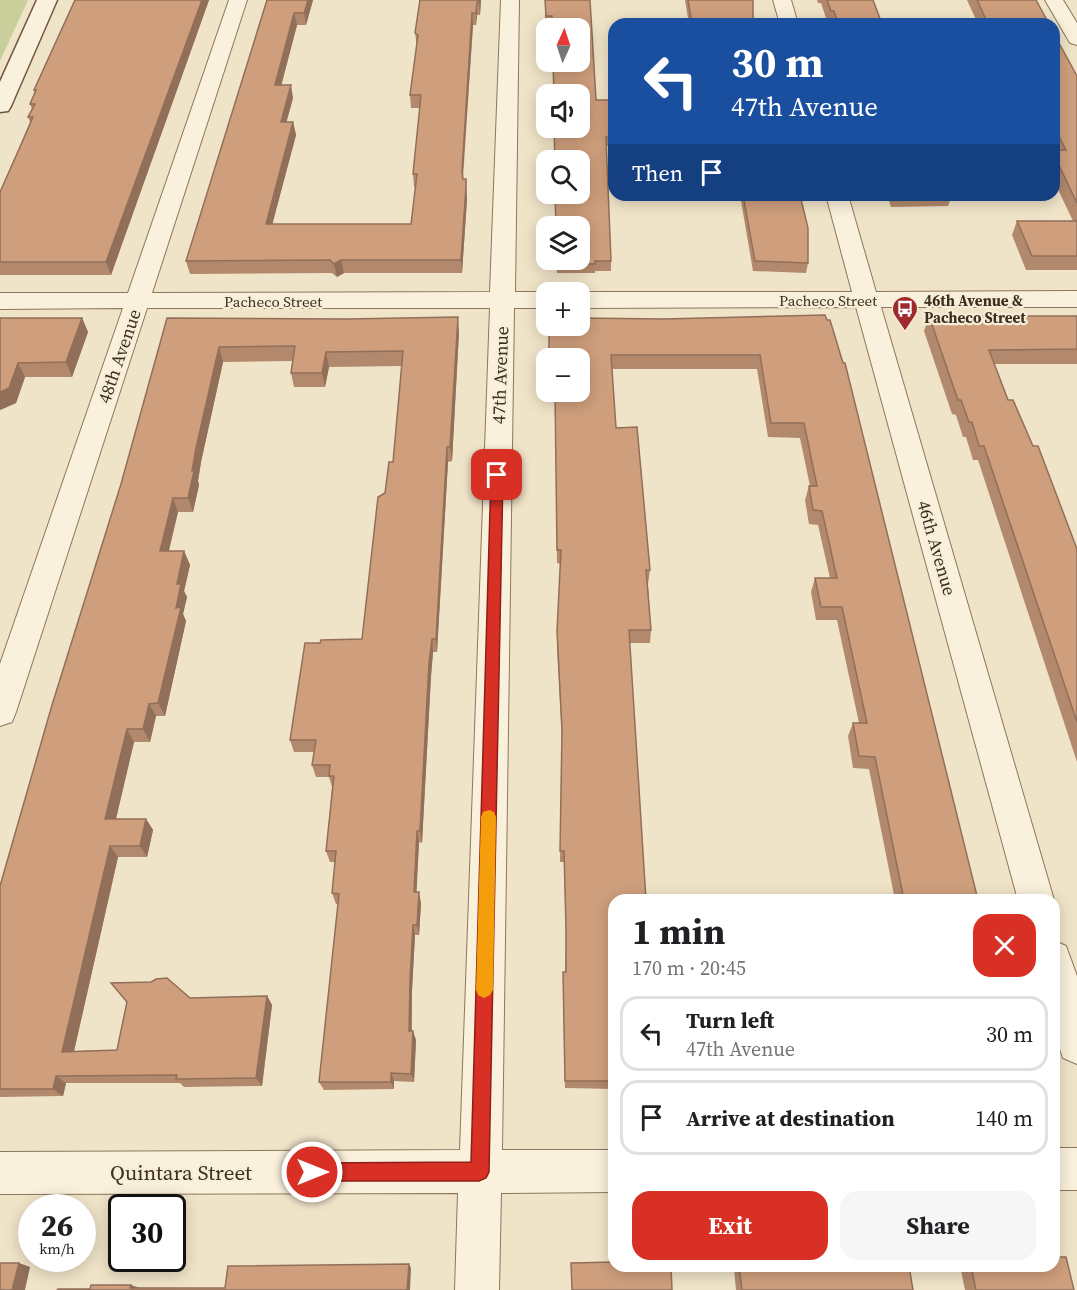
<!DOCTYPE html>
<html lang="en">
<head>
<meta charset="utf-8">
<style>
  :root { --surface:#fff; --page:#f6f6f6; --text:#202124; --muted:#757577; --line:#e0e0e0; --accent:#d93025 }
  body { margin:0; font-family:"Source Serif 4",serif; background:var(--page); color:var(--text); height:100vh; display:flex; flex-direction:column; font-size:22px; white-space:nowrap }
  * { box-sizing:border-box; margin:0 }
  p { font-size:20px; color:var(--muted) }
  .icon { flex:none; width:33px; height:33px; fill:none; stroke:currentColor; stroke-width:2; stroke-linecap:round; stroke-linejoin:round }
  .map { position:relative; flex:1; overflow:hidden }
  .drawer { position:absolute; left:608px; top:894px; width:452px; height:378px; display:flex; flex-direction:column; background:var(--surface); border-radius:18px; box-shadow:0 3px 15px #0003 }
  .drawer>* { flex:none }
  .top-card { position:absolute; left:608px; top:18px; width:452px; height:183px; border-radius:18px; box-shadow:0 3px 15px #0003; background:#1a4fa0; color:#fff; overflow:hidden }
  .needle { width:39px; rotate:3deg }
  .controls { position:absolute; left:536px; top:18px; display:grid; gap:12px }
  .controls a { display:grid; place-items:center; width:54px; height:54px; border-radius:12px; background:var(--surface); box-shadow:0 3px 15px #0003; font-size:30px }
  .speed { position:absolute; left:18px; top:1194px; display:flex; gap:12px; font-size:30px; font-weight:700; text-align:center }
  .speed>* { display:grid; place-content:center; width:78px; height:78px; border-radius:50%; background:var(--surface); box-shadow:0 3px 15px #0003; line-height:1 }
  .speed small { font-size:15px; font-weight:400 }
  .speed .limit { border:3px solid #111; border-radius:9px; background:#fff; color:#111 }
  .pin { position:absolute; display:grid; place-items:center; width:51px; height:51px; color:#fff; margin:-26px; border-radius:12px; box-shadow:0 3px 9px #0006 }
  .me { position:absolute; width:66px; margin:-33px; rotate:90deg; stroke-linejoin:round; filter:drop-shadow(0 0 4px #0008) }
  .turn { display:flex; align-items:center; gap:21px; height:126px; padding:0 24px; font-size:27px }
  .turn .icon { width:78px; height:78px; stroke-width:2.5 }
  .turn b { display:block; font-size:42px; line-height:51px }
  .then { display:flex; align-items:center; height:57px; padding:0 24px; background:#0003; gap:12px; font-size:22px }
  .round { display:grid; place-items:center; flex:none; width:63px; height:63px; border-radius:18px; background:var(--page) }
  .overview { display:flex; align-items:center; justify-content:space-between; height:102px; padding:0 24px }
  h1 { font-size:36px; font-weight:700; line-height:45px }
  .cta { display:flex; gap:12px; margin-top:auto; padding:12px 24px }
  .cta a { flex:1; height:69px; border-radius:18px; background:var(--accent); color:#fff; font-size:24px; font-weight:700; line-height:69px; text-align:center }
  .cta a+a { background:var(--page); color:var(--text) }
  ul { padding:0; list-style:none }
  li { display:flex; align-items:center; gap:18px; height:75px; margin:0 12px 9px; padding:0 12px; border:3px solid var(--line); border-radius:18px }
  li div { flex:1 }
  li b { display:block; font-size:22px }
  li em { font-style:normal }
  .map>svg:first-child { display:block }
</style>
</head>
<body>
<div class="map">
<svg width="1077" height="1290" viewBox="0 0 1077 1290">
  <rect width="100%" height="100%" fill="#f0e4c8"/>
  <path fill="#c9cf9b" d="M0 0H28L0 61Z"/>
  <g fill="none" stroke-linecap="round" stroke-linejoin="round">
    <defs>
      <g id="street">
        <path d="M229 0H247L152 293 490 292 501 0H519L515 292H547L546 308H514L502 1150H614V1192L501 1193 499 1290H455L458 1193 0 1194V1152L460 1150 490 308H147L16 712 12 722 0 726V664L123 308 0 309V293H128Z"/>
        <path d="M773 0H791L798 24H780Z"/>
        <path d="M1045 0H1063L1077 23V45L1070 43Z"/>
        <path d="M826 195H848L876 292 1077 291V307H881L1054 900 1053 903V900H1018L856 307 579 308V292H852Z"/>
        <path d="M1053 940 1066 946 1077 976V1064L1063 1058 1053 1029Z"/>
        <rect x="1053" y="1148" width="24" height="42"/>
      </g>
      <path id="secondary" d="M37 0H57L11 106 8 111 0 112V82Z"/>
    </defs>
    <use href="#street" stroke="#8d765c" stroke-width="2"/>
    <use href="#secondary" stroke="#6f573f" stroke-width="3"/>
    <use href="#street" fill="#faf1dc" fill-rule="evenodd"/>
    <use href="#secondary" fill="#faf1dc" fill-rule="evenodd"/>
  </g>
  <g fill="#b2896c">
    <path d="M75 0H209L111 275H0V192L30 122 28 117 32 109 30 104 35 93 34 90Z"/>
    <path d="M267 0H313L306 25H297L281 85 293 98 286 122H293L296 135 272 224H411L416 187H414L413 174 420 108H411L410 95 417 46 415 33 481 0 480 15H477L476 25H473L463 179 467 199 462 273H344L337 277 332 273 190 274 186 261Z"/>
    <path d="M545 0 596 100 611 137 610 146H606L611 261V271H595V273H557L552 25H545Z"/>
    <path d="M685 0H753V16L755 24H689Z"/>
    <path d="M817 0H873L882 24H828L821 3H818Z"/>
    <path d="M967 0H1036L1049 24H978Z"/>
    <path d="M1053 32 1077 76V270H1026L1012 235 1017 221H1073L1053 179Z"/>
    <path d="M740 195H800L808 263 806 273 753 271Z"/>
    <path d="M887 195H952L948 206 891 207Z"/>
    <path d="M825 315 978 900H895L869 769 853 768 848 736 853 723H859L837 620H816L811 592 815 578H830L818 525 809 524 805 500 809 486H810L800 438 768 437 757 369H612L616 428 650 570 648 584 651 630 650 643H630L614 900V1089L565 1088 563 982V972H565L566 938 564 862H560L562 742 557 645 561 564 557 563 555 392H579L549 326 664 319Z"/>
    <path d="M929 316H1077V364H994L1008 400 1077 549V762L978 460H973L966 437H963L956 415 952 414 924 331Z"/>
    <path d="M0 318H82L88 332 72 377H25L16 403 0 410Z"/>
    <path d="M167 318 459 332 452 461 448 462 437 652H433L431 676 422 843 419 842 416 892 421 903 419 935H415L412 990V1031L416 1040 414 1082 394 1081V1089L324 1090 319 1082 338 904H336L332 893 335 862H330L326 851 332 787 329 777H316L312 765 314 752H294L290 740 320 643 362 639 385 493 393 462 402 366 329 367 325 387H294L291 373 293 361 223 362 201 462 198 481 199 485 193 512H178L169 551H184L190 565 184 591 187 597 183 614 186 621 165 716H156L150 742H134L116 819H146L153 830 147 857H118L74 1051 117 1050 190 998 267 996 272 1005 262 1086 184 1087 180 1083H66L63 1096 0 1097V886L121 484Z"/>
    <path d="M736 1266H770L771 1268H816V1266H909L913 1290H736L734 1268Z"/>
    <path d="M960 1266H1053L1074 1290H965Z"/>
  </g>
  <g fill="#916f58">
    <path d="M202 0H209L111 275 106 262Z"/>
    <path d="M308 0H313L306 25 304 13Z"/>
    <path d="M479 0H481L480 15 479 2Z"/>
    <path d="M477 2V15L476 25V13Z"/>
    <path d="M294 13 297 25 278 98 275 85Z"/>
    <path d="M472 13 473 25 462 184V171Z"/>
    <path d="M291 85 293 98 283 135 281 122Z"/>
    <path d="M293 122 296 135 269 237 266 224Z"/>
    <path d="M466 179 467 199 462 273 461 260Z"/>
    <path d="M341 260 344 273 337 277 334 264Z"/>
    <path d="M458 317 459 332 452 461 450 447Z"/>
    <path d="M82 318 88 332 72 377 66 362Z"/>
    <path d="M219 347 223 362 201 462 198 481 199 485 193 512 188 498 192 471 196 448Z"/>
    <path d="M326 352 329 367 325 387 322 373Z"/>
    <path d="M18 363 25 377 16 403 0 410V392Z"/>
    <path d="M447 447 448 462 437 652 436 639Z"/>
    <path d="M173 498 178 512 165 565 160 551Z"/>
    <path d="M184 551 190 565 184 591 187 597 183 614 186 621 165 716 158 703 176 608 177 584Z"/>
    <path d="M432 639 433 652 431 676 422 843 420 831 429 663Z"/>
    <path d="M149 704 156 716 150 742 143 729Z"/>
    <path d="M127 729 134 742 113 831 105 819Z"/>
    <path d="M146 819 153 830 147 857 140 846Z"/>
    <path d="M417 831 419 842 416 903 414 892Z"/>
    <path d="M110 846 118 857 72 1060 62 1052Z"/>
    <path d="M419 892 421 903 419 935 417 925Z"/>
    <path d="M413 925 415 935 412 990 411 1040 409 1031 410 981Z"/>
    <path d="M267 996 272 1005 262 1086 256 1078Z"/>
    <path d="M413 1031 416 1040 414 1082 411 1074Z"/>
    <path d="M391 1073 394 1081V1089L391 1082Z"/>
    <path d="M56 1076 66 1083 63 1096 53 1089Z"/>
    <path d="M19 1263 30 1267 25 1290H12Z"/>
    <path d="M409 1264 411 1268 410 1290H407Z"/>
    <path d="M131 1285 140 1288H130Z"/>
  </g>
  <g fill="#cf9f7d" stroke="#916f58" stroke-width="1.5">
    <path d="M75 0H202L106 262H0V192L24 138 33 117H28L35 104H30L36 90H34Z"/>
    <path d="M267 0H308L304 13H294L275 85H291L281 122H293L266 224H411L417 174H413L421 95H410L418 35 415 33 420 0H479V2H477L476 13H472L462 171 463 179H466V186L461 260H341L334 264 330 260 186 261Z"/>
    <path d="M545 0H590L596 100H609L611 137H606L611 261H595V264L557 263V260H579V226H556L555 194H579V160H555L554 128H579V94H554L553 62H579V28H552V16H546Z"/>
    <path d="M688 0H753V16L755 24H692Z"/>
    <path d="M827 0H873L882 24H838L834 11H831Z"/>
    <path d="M977 0H1036L1049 24H988Z"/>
    <path d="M1053 32 1077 76V203L1053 153V150H1066L1053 125Z"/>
    <path d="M743 195H800L808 228V263L755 261Z"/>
    <path d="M1017 221H1077V256H1032Z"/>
    <path d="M825 315 827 320H830L843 363H845L978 900H904L875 757 859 756 853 723H867L842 607H821L815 578H837L822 511 813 510 809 486H817L804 423H771L760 355H611L616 428 637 427 650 570H646L651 630H629L646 900H614V1081H565L563 972H566V928L564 851H560L562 730 557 631 561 550H557L555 392H579V358H549V326H579V318L664 319Z"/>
    <path d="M929 316H1077V349L989 350 1008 400H1013L1033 446H1038L1077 549V722L984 446H979L972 422H969L961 400H958Z"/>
    <path d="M458 317 450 447H447L436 639H432L429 663 420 831H417L414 892H419L417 925H413L410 981 409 1031H413L411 1074 391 1073V1082H319L339 894 332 893 336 851H326L334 776H329L330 765H312L316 740H290L305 643H320L321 640 362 639 378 497 385 493 389 462H393L403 351 326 352 322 373H291L295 346 219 347 196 448 192 471H194L188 498H173L160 551H184L177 584H181L176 608 181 607 158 703 149 704 143 729H127L105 819H146L140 846H110L62 1052 117 1050 127 1002 111 983 151 982 156 979 167 978 190 998 267 996 256 1078 176 1079 177 1075 56 1076 53 1089H0V886L52 705 121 484 167 318 347 319Z"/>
    <path d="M0 318H82L66 362 18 363 9 388 0 392Z"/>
    <path d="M1053 1257H1066L1074 1290H976L971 1266H1053Z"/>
    <path d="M614 1262V1266H671L672 1290H572L571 1263Z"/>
    <path d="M0 1263H19L12 1290H0Z"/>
    <path d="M409 1264 407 1290H57L58 1289H90L91 1285H131L130 1288H225L228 1266Z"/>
    <path d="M739 1266H770L771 1268H823V1266H909L913 1290H742Z"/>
  </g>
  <path fill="#d93025" stroke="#8d1f18" stroke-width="1.5" d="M497 471 503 475 489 1172 486 1178 479 1181H312L305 1178 303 1172 305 1165 312 1163 471 1162 491 475Z"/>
  <path fill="#f59e0b" d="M489 810 494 812 496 817 493 990 490 995 484 998 478 995 476 990 481 817 483 812Z"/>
  <defs>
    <symbol id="bus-pin" viewBox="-11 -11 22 30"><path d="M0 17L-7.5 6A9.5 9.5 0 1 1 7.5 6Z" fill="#9e2a2b" stroke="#f7eed8"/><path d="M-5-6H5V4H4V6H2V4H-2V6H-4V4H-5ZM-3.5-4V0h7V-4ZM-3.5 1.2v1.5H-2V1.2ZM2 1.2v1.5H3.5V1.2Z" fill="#fff"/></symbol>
  </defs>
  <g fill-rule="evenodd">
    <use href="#bus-pin" x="890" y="294" width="30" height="40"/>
  </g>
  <g text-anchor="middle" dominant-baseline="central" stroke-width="4.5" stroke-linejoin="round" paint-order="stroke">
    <g font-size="15" fill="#3d2e20" stroke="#f7eed8">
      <text x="828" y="300">Pacheco Street</text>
      <text x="273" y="301">Pacheco Street</text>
    </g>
    <g font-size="15" font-weight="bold" fill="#3d2e20" stroke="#f7eed8" text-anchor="start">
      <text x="924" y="300">46th Avenue &amp;<tspan x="924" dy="17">Pacheco Street</tspan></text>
    </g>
    <g font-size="18" fill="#3d2e20" stroke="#f7eed8">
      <text transform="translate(119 356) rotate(-71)">48th Avenue</text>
      <text transform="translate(500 375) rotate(-88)">47th Avenue</text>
      <text transform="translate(937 548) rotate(74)">46th Avenue</text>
    </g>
    <g font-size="21" fill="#3d2e20" stroke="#f7eed8">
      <text x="181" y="1172">Quintara Street</text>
    </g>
  </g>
</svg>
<div class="controls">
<a><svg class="needle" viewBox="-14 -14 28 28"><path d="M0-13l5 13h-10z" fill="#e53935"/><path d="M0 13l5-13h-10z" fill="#757577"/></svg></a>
<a><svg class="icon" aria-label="sound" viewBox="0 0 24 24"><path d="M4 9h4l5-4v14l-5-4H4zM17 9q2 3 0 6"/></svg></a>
<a><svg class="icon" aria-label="search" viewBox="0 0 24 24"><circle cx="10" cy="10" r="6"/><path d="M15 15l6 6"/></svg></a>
<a><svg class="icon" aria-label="layers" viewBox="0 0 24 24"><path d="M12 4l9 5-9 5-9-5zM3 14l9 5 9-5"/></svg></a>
<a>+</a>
<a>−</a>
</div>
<div class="speed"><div>26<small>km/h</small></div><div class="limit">30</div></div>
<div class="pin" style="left:497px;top:475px;background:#d93025"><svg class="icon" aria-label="arrive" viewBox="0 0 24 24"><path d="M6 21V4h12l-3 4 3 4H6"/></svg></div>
<svg class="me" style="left:312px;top:1172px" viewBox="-20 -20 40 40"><circle r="17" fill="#d93025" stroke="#fff" stroke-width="3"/><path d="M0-11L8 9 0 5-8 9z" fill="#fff"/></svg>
<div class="top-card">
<div class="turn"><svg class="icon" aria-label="left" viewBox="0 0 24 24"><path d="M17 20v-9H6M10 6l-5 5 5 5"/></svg><div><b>30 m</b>47th Avenue</div></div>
<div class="then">Then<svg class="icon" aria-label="arrive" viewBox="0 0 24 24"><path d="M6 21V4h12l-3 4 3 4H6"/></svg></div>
</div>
<section class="drawer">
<div class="overview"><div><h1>1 min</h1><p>170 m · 20:45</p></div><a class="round" style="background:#d93025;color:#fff"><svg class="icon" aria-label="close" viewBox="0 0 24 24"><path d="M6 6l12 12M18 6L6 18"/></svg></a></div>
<ul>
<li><svg class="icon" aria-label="left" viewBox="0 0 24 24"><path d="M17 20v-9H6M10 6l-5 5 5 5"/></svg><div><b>Turn left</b><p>47th Avenue</p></div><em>30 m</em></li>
<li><svg class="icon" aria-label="arrive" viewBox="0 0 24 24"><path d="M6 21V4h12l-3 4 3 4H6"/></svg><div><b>Arrive at destination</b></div><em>140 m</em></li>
</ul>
<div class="cta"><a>Exit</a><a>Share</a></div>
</section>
</div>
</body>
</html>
